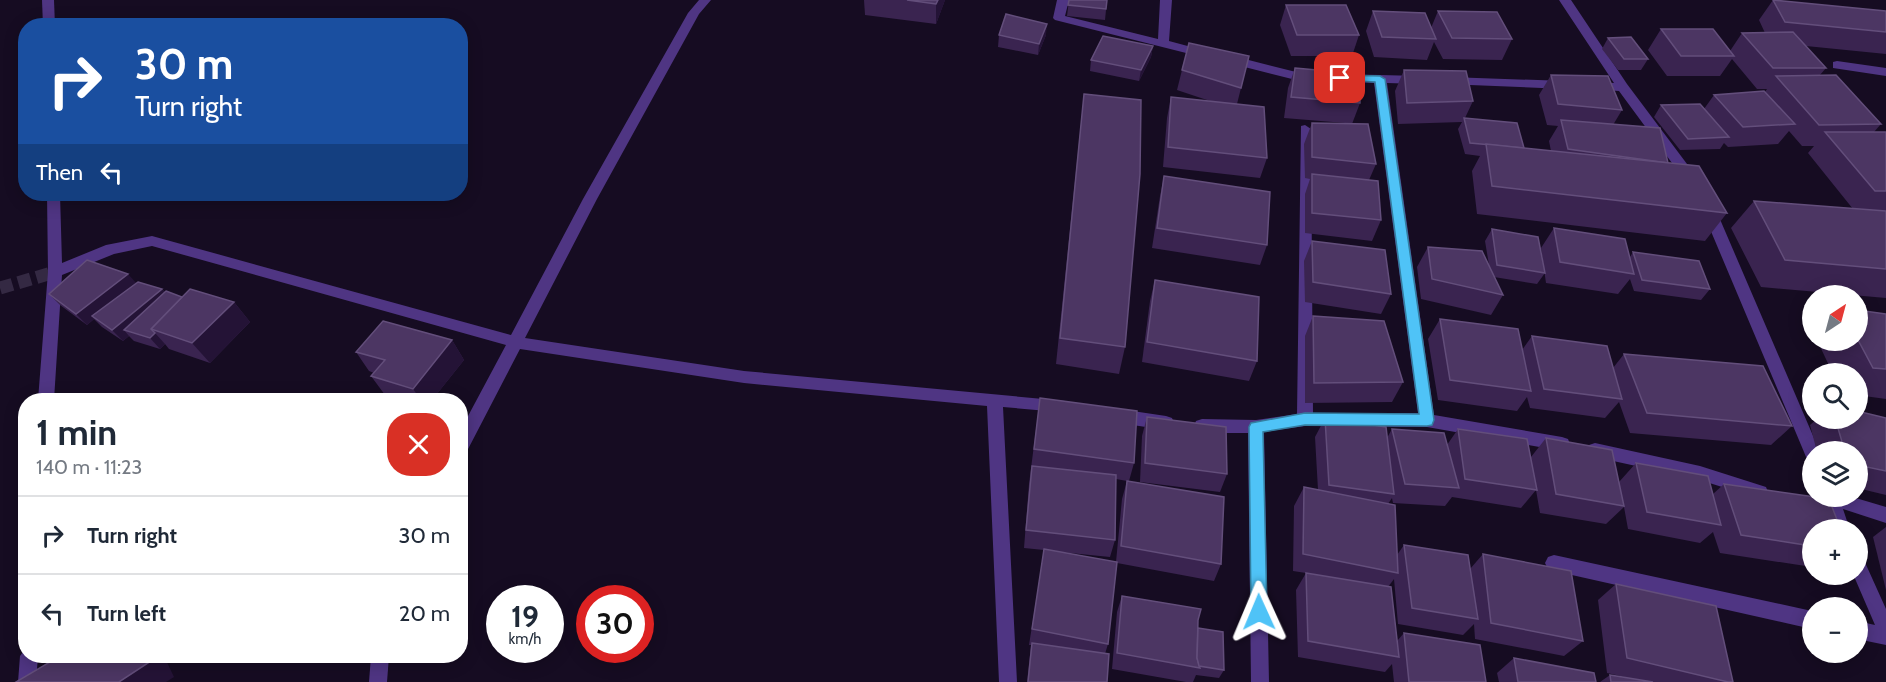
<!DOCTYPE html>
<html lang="en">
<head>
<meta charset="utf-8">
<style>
  :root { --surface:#fff; --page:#f2f2f3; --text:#1f2937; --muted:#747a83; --line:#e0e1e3 }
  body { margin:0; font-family:Cabin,sans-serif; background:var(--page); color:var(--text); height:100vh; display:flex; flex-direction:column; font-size:22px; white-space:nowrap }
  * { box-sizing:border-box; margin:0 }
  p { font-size:20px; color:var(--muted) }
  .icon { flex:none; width:33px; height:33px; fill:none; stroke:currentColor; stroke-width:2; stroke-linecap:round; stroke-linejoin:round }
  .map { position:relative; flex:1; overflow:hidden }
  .sheet { position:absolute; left:18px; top:393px; width:450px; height:270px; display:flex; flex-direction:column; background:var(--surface); border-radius:24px; box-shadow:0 3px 15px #0003 }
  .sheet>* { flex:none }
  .hud { position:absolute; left:18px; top:18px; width:450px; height:183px; border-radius:24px; box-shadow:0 3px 15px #0003; background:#1a4fa0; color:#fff; overflow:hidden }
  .needle { width:39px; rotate:36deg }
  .fabs { position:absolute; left:1802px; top:285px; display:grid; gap:12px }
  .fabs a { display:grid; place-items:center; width:66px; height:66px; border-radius:50%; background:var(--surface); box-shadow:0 3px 15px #0003; font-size:30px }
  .speed { position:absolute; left:486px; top:585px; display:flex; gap:12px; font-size:30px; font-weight:700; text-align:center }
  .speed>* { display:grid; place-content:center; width:78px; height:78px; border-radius:50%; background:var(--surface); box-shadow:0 3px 15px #0003; line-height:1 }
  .speed small { font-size:15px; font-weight:400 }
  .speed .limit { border:9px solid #d22; background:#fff; color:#111 }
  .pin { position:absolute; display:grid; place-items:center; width:51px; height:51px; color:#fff; margin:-26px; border-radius:12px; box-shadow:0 3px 9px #0006 }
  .me { position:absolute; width:66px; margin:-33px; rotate:359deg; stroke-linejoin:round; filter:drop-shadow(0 0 4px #0008) }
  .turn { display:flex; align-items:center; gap:21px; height:126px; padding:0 18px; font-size:27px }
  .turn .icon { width:78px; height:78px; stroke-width:2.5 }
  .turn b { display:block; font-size:42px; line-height:51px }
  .then { display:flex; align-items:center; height:57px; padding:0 18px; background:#0003; gap:12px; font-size:22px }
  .round { display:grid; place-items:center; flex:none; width:63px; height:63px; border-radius:24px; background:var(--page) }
  .summary { display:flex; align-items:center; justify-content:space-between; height:102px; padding:0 18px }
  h1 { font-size:36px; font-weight:800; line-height:45px }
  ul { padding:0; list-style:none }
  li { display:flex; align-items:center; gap:18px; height:78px; padding:0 18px; border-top:2px solid var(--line) }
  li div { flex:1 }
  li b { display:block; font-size:22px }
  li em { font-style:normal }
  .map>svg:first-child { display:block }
</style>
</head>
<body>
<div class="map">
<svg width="1886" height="682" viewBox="0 0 1886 682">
  <rect width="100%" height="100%" fill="#160c22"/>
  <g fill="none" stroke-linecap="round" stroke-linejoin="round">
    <path stroke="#342943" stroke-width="13" stroke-dasharray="13 6" stroke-linecap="butt" d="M0 288 55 272"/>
    <g fill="#4f3583" fill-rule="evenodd">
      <path d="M42 0H54L55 26H43Z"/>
      <path d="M699 0H711L699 14 597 199 525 338 744 371 1065 401 1067 406 1065 411 1059 412 1003 407 1017 682H999L987 406 744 383 520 349 466 453 460 455V431L506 345 152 246 114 254 62 275 54 400H38L48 272 47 194H60L62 263 106 245 152 236 511 335 583 199 688 13Z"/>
      <path d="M1057 0H1069L1065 16 1158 39 1160 0H1172L1169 41 1210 52 1212 54 1206 58 1055 20 1053 18Z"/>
      <path d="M1559 0H1571L1627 84 1696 176 1698 179 1696 182H1686L1619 91 1589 89 1587 86 1593 82 1614 83Z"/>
      <path d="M1229 55 1300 73H1311L1317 77 1311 81H1300L1225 62 1223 59Z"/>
      <path d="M1837 61 1886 68V76L1833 68V62Z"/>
      <path d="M1341 74 1419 76 1425 80 1419 84 1387 83 1434 415 1562 437 1568 439 1570 444 1568 449 1562 451 1427 427 1305 426 1264 432 1269 682H1251L1248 433H1202L1196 431 1194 426 1196 421 1202 419 1256 420 1297 414 1301 126 1305 125 1311 129 1313 413H1418L1374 83 1337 81V75Z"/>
      <path d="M1449 77 1566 81 1572 85 1566 89 1445 84 1443 81Z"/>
      <path d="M1709 205 1716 210 1820 452H1812V459L1806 457 1804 452 1702 210Z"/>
      <path d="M1119 409 1166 416 1172 418 1174 423 1172 428 1166 430 1119 423 1113 421 1111 416 1113 411Z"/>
      <path d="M1595 443 1700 466 1766 487 1768 492 1766 497 1760 499 1700 480 1595 457 1589 455 1587 450 1589 445Z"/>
      <path d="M1821 496H1849L1886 507V523L1843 509 1850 530H1833Z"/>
      <path d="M1554 555 1812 611V629L1554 571 1548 569 1545 563 1548 557Z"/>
      <path d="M1857 556 1863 558 1886 609V645L1857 639V621L1875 625 1853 574H1857Z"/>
      <path d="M26 648V656H38L36 682H18L20 656Z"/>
      <path d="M371 656H389L387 682H369Z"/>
    </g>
  </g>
  <g fill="#3a2450" fill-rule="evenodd">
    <path d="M864 0H945L936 24 865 15Z"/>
    <path d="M1069 0H1107L1105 20 1067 16Z"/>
    <path d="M1773 0 1886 11V54L1806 46 1826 68 1820 75 1881 124 1874 132H1886V298L1761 287 1731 228 1754 201 1853 209 1808 153 1814 146H1802L1789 131 1778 144 1728 147 1724 143 1720 149 1680 150 1654 117 1661 105 1704 109 1714 95 1765 92 1767 89H1757L1732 59 1720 76H1667L1648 50 1661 29 1730 51 1742 33H1765L1759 20Z"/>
    <path d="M1286 5 1359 35 1352 56H1291L1280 25Z"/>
    <path d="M1373 11 1431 28 1438 11 1512 39 1502 60 1443 59 1434 42 1427 60 1374 57 1366 31Z"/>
    <path d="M999 35H1046L1038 55 998 47Z"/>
    <path d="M1608 38 1648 59 1641 70H1618L1602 49Z"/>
    <path d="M1153 46 1151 57 1139 81 1090 71 1091 60Z"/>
    <path d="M1295 68 1360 103 1352 124 1376 164 1369 180 1381 220 1372 241 1305 233V194L1310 179 1305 178 1304 144 1312 123H1345L1284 118 1288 88Z"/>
    <path d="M1182 70 1241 88 1237 104 1267 158 1260 178 1163 167 1167 118 1171 97 1213 102 1177 90Z"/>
    <path d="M1404 70 1473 101 1465 118 1524 148 1551 151 1549 141 1558 126 1547 125 1539 95 1551 75 1622 110 1613 125 1668 163 1727 213 1705 241 1477 214 1472 171 1480 156 1465 154 1458 129 1462 122 1398 124 1395 91Z"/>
    <path d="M1084 94 1125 347 1119 374 1056 364Z"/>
    <path d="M1164 176 1267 245 1260 265 1152 248 1160 196Z"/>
    <path d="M1554 228 1630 257 1633 252 1710 289 1701 300 1634 291 1630 279 1618 294 1546 283 1541 248Z"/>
    <path d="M1492 229 1545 273 1537 284 1494 277 1503 295 1491 315 1421 299 1417 267 1428 247 1489 265 1485 241Z"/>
    <path d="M1312 241 1391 294 1381 314 1305 302 1304 261Z"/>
    <path d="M1155 280 1257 361 1249 381 1142 362 1150 301Z"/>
    <path d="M137 283 162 289 165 292 182 297 234 302 250 322 210 363 169 349 165 344 160 349 134 341 129 336 123 341 102 327 94 319 87 325 60 305 49 294Z"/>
    <path d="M1857 310 1886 314V399L1857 395V374H1833L1817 340H1857Z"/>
    <path d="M1313 316 1403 382 1392 402 1305 403V336Z"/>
    <path d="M1440 319 1522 350 1532 336 1613 368 1624 354 1792 426 1771 445 1630 433 1619 402 1605 418 1530 408 1527 397 1517 411 1438 400 1428 339Z"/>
    <path d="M452 340 464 360 432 400H401L385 395 371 376 374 373 369 371 356 352Z"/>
    <path d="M1040 398 1134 463 1129 481 1221 564 1214 581 1117 563 1108 644 1105 654 1107 682H1027L1031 645H1029L1044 550 1024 548 1029 484ZM1116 479 1127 481 1122 499 1116 562 1060 552 1110 557 1115 540Z"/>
    <path d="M1147 417 1227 474 1220 492 1140 482 1142 436Z"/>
    <path d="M1325 418 1387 438 1392 429 1447 445 1458 429 1531 457 1546 438 1619 482 1636 463 1713 494 1724 484 1812 530V567L1720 553 1713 532 1700 543 1628 529 1624 507 1606 524 1540 513 1536 490 1521 508 1452 497 1445 506 1393 503 1392 498 1388 504 1397 555 1404 545 1470 569 1483 554 1583 641 1564 656 1475 639 1474 624 1463 635 1398 624 1394 579 1388 587 1397 641 1404 633 1486 682H1394L1392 664 1385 672 1298 657 1296 590 1306 573 1293 571 1294 506 1304 487 1318 490 1315 437Z"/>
    <path d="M1818 418H1886V495L1857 488V452H1817L1810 425Z"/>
    <path d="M1886 527V590L1873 537Z"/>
    <path d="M1616 584 1733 682H1600L1610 675 1625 677 1607 673 1598 600Z"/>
    <path d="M1122 596 1198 620V628L1224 670 1219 678 1196 675 1193 682H1186L1112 669 1117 612Z"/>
    <path d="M1514 658 1596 682H1499L1497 673Z"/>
  </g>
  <g fill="#241336">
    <path d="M938 0H945L936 24V4Z"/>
    <path d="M1047 24 1046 35 1038 55 1039 44Z"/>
    <path d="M1153 46 1151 57 1139 81 1141 70Z"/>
    <path d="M128 274 138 285 92 316 94 319 87 325 76 314Z"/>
    <path d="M162 289 171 300 124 330 129 336 123 341 112 330Z"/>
    <path d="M234 302 250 322 210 363 192 343Z"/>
    <path d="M155 333 165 344 160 349 150 338Z"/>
    <path d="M452 340 464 360 432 400H421L413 389Z"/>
    <path d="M148 656H164L174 677 166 682H119Z"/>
  </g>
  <g fill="#4c3663" stroke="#634e7b" stroke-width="1.5">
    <path d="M907 0H938L936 4Z"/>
    <path d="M1069 0H1107L1106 9 1068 5Z"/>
    <path d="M1773 0 1886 11V32L1785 22Z"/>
    <path d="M1286 5H1346L1359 35H1297Z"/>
    <path d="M1373 11 1425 13 1436 39 1382 37Z"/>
    <path d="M1438 11 1497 12 1512 39 1452 38Z"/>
    <path d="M1006 14 1047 24 1039 44 999 35Z"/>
    <path d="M1661 29H1713L1734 56H1681Z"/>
    <path d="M1793 32 1826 68H1773L1742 33Z"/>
    <path d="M1103 36 1153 46 1141 70 1091 60Z"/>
    <path d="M1631 37 1648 59H1624L1608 38Z"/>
    <path d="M1189 43 1249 56 1241 88 1182 70Z"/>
    <path d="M1295 68 1360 74V103L1291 97Z"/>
    <path d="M1404 70 1466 71 1473 101 1407 103Z"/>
    <path d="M1551 75 1608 76 1622 110 1558 104Z"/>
    <path d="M1836 75 1881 124 1819 125 1776 76Z"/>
    <path d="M1764 91 1795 124 1743 127 1714 95Z"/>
    <path d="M1084 94 1141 100 1140 174 1125 347 1060 338Z"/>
    <path d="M1171 97 1264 107 1267 158 1168 147Z"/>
    <path d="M1700 104 1729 137 1688 139 1661 105Z"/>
    <path d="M1464 118 1517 123 1524 148 1470 143Z"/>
    <path d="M1561 120 1660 128 1668 163 1568 149Z"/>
    <path d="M1312 123 1368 124 1376 164 1312 157Z"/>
    <path d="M1825 132H1886V191H1875Z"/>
    <path d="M1486 144 1699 166 1727 213 1492 186Z"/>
    <path d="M1312 174 1378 181 1381 220 1312 213Z"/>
    <path d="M1164 176 1270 192 1267 245 1157 228Z"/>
    <path d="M1754 201 1886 211V269L1785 260Z"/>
    <path d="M1554 228 1625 239 1634 274 1560 262Z"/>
    <path d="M1492 229 1538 237 1545 273 1497 265Z"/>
    <path d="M1312 241 1385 250 1391 294 1313 282Z"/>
    <path d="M1428 247 1482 251 1503 295 1432 279Z"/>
    <path d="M1633 252 1699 261 1710 289 1642 280Z"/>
    <path d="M87 260 128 274 76 314 49 294Z"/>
    <path d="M1155 280 1259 297 1257 361 1147 342Z"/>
    <path d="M138 282 162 289 112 330 92 316Z"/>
    <path d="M190 289 234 302 192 343 151 329Z"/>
    <path d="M166 291 182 297 151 329 155 333 150 338 124 330Z"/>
    <path d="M1857 310 1886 314V369L1873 368 1857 338Z"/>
    <path d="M1313 316 1384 321 1403 382 1314 383Z"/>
    <path d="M1440 319 1518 329 1531 391 1450 380Z"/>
    <path d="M383 321 452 340 413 389 371 376 385 360 356 352Z"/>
    <path d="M1532 336 1607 346 1622 399 1544 389Z"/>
    <path d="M1624 354 1763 366 1792 426 1647 413Z"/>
    <path d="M1040 398 1137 411 1134 463 1034 449Z"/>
    <path d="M1857 411 1886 418V471L1857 465V452H1845L1835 418H1857Z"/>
    <path d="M1147 417 1226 427 1227 474 1145 463Z"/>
    <path d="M1325 418 1386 427 1394 494 1329 485Z"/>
    <path d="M1392 429 1444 433 1459 488 1405 484Z"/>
    <path d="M1458 429 1527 439 1537 490 1465 479Z"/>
    <path d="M1546 438 1612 450 1624 506 1556 494Z"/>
    <path d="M1636 463 1708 476 1721 525 1647 512Z"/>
    <path d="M1032 466 1116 475 1115 540 1026 530Z"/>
    <path d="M1127 481 1224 497 1221 564 1121 546Z"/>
    <path d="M1724 484 1829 499 1841 530H1812V546L1741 535Z"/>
    <path d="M1304 487 1395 505 1398 573 1303 554Z"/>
    <path d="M1404 545 1468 555 1478 619 1412 608Z"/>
    <path d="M1044 549 1117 562 1108 644 1032 629Z"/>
    <path d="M1483 554 1571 571 1583 641 1491 623Z"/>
    <path d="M1306 573 1391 587 1399 657 1308 641Z"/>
    <path d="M1616 584 1716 606 1733 682H1728L1627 658Z"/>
    <path d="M1122 596 1201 609 1198 620 1197 658 1200 668 1117 653Z"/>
    <path d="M1198 628 1223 632 1224 670 1199 666 1197 658Z"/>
    <path d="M1404 633 1480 645 1486 682H1409Z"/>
    <path d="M1032 643 1109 654 1107 682H1028Z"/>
    <path d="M60 656H148L151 661 119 682H16Z"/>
    <path d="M1514 658 1594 673 1596 682H1518Z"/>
    <path d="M1610 675 1653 682H1611Z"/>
  </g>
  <path fill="#4fc3f7" stroke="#337fa1" stroke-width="1.5" d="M1340 75 1380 76 1385 79 1434 420 1432 425 1427 426 1305 425 1263 432 1267 612 1265 618 1259 620 1253 618 1251 612 1249 427 1251 423 1305 413 1419 414 1375 82 1336 80 1335 78Z"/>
</svg>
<div class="fabs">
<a><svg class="needle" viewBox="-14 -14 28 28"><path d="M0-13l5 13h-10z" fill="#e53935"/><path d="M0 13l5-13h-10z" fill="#747a83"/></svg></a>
<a><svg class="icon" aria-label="search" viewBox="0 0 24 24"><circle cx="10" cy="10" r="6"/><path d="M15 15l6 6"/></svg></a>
<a><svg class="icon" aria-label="layers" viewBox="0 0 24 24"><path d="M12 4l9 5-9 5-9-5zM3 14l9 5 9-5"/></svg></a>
<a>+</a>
<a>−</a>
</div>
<div class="speed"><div>19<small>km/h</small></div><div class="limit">30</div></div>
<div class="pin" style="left:1340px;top:78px;background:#d93025"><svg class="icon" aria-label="arrive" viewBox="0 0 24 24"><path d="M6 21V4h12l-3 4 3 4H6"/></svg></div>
<svg class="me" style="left:1259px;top:612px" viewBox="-20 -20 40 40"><path d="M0-17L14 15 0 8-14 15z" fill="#4fc3f7" stroke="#fff" stroke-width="4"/></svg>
<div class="hud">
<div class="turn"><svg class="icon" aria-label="right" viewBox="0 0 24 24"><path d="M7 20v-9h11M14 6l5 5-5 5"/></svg><div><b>30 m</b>Turn right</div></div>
<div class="then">Then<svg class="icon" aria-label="left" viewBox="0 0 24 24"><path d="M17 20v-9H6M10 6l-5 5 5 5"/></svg></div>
</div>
<section class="sheet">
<div class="summary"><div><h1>1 min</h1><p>140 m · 11:23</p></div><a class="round" style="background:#d93025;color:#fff"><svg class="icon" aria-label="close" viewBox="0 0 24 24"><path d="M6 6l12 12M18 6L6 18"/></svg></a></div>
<ul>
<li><svg class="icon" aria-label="right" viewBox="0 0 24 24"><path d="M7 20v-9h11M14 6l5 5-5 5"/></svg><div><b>Turn right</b></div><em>30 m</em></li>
<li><svg class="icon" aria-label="left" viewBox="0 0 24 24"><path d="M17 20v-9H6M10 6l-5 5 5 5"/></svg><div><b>Turn left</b></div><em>20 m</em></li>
</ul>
</section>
</div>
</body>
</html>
